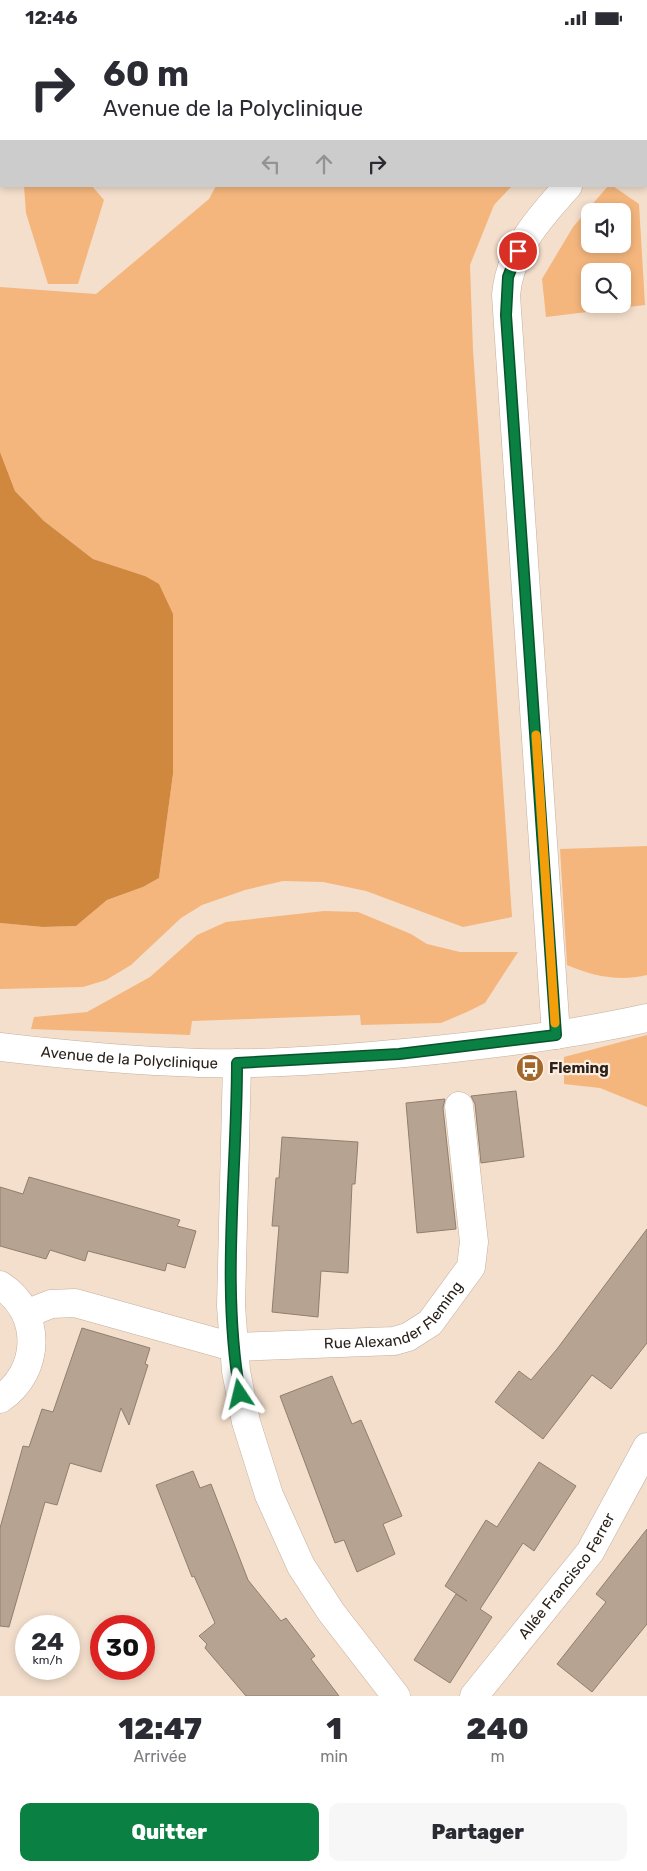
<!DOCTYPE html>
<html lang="fr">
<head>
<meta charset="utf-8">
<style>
  :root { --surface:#fff; --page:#f7f7f7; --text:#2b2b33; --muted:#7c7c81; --accent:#0b8043 }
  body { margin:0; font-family:Rubik,sans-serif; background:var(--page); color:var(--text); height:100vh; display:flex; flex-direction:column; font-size:19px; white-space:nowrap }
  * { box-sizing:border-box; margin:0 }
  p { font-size:16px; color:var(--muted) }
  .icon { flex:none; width:28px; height:28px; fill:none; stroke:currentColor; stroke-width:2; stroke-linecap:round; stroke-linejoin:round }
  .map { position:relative; height:1661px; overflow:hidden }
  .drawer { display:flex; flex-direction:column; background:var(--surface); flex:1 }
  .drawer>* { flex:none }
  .banner { position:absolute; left:0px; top:0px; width:648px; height:152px; box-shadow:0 2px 8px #0003; background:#fff; color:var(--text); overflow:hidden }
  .fabs { position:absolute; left:581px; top:168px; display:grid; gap:10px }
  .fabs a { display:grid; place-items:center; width:50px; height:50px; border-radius:10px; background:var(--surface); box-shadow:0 2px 8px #0003; font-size:25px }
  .speed { position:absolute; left:15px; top:1580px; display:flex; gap:10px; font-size:25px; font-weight:700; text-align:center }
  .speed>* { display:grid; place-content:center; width:65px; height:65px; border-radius:50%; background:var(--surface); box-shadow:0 2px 8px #0003; line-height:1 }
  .speed small { font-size:12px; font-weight:400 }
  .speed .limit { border:8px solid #d22; background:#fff; color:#111 }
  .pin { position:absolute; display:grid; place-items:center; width:42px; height:42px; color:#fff; margin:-21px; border:2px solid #fff; border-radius:50%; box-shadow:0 1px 5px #0007 }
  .me { position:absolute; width:55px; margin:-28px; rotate:350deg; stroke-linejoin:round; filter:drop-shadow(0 0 4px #0008) }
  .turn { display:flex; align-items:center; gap:18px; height:105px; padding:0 20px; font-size:22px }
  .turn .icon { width:65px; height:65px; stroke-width:2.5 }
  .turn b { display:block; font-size:35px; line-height:42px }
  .lanes { display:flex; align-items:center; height:48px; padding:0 20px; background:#0003; justify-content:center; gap:25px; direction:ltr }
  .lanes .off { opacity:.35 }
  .eta { display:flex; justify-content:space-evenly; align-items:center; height:85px; text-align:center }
  .eta b { font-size:30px; font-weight:800; line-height:35px }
  .button { display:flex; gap:10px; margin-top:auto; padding:10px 20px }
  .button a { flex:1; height:58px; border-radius:10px; background:var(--accent); color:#fff; font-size:20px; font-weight:800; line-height:58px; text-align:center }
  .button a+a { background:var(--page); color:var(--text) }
  .status { display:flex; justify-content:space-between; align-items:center; height:35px; padding:0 25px; background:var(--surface); direction:ltr }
  .status svg { height:14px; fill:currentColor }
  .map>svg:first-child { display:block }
</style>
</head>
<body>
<div class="status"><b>12:46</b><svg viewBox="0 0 49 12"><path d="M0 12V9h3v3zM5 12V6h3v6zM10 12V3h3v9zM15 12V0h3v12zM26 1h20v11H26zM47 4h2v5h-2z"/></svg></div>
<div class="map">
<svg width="647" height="1661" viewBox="0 0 647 1661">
  <rect width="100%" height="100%" fill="#f4dfcc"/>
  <g fill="#f4b67d" fill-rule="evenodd">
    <path d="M24 151H92L104 165 78 249H48L26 178Z"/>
    <path d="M216 151H512L494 170 470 230 473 315 512 882 463 892 366 856 323 847 283 846 245 855 202 870 181 883 131 930 106 945 83 952 0 954V888L43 892 76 891 107 865 143 852 159 843 173 739V579L145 541 93 524 44 486 15 456 0 417V252L96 259 209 164Z"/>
    <path d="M608 151H613L639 169 645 270 546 282 542 244 573 192ZM622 176V209H590V176ZM590 236H622V269H590Z"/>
    <path d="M647 811V940C620 947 592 941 567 930L560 814Z"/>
    <path d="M324 876 358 877 411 899 427 909 460 917H518L485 968 467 977 441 988 361 990 360 980 192 986 190 1000 31 994 34 982 87 977 150 942 197 900 226 887Z"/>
    <path d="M647 1000V1072L600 1053 564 1049V1022Z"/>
  </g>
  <path fill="#d0883e" d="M0 417 15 456 44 486 93 524 145 541 159 549 173 579V739L159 843 143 852 107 865 76 891 43 892 0 888Z"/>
  <g fill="#b7a392" stroke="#917e6d">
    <path d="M516 1056 524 1122 481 1128 475 1069 471 1061Z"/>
    <path d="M445 1064 443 1073 456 1194 417 1198 406 1068Z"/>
    <path d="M282 1102 358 1107 355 1149H352L348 1238 321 1236 318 1282 272 1277 279 1191H272L276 1143H279Z"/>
    <path d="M29 1142 180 1185 177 1191 196 1196 185 1233 167 1228 165 1236 88 1216 85 1226 50 1215 46 1224 0 1211V1152L23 1159Z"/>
    <path d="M647 1194V1308L611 1354 592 1340 543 1404 495 1367 519 1336 531 1345 557 1314Z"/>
    <path d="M82 1293 150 1313 145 1329 148 1330 129 1390 121 1373 101 1437 70 1428 57 1470 45 1467 9 1592 0 1591V1493L23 1411 29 1412 42 1374 53 1377Z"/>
    <path d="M332 1341 352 1389 361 1385 402 1481 383 1489 395 1519 357 1537 344 1505 335 1508 280 1361Z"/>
    <path d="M539 1427 576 1451 534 1516 523 1508 480 1574 492 1582 450 1648 414 1625 456 1559 467 1566 445 1551 486 1485 497 1492Z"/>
    <path d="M193 1436 200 1453 211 1449 248 1545 281 1586 286 1583 315 1621 311 1624 339 1661H246L205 1613 207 1609 199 1601 215 1588 194 1541 192 1542 156 1450Z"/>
    <path d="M647 1494V1589L592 1657 557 1629 606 1567 596 1559Z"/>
  </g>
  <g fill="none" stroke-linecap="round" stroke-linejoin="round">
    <defs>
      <g id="minor">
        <path d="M519 0 520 1"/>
        <path d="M621 0V1"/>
        <path d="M349 1 356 0"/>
        <path d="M646 43H647"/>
        <path d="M556 1000 506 260C510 215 539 183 568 151"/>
        <path id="s1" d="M0 1012C67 1020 133 1026 200 1028 282 1030 364 1022 445 1014 513 1007 580 998 647 983"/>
        <path d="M237 1028 231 1271 236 1336 246 1387 269 1460 301 1531 331 1577 396 1661"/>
        <path d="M0 1250C43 1277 41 1337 0 1364"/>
        <path id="s2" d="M26 1279 51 1269 75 1268 233 1312 394 1306 408 1302 430 1288 471 1232 474 1207 459 1071"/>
        <path id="s3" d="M474 1661 590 1517 647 1412"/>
      </g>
    </defs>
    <use href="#minor" stroke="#c4af9e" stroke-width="29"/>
    <use href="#minor" stroke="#fff" stroke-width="28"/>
  </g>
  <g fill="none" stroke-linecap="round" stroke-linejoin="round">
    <defs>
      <path id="route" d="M240 1359C221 1250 237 1138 237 1028L399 1019 556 1000 506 280 508 242 518 216"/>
    </defs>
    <use href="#route" stroke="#07532c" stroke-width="12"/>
    <use href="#route" stroke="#0b8043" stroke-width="9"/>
    <path stroke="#f59e0b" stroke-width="9" d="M536 700 555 988"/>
  </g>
  <defs>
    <symbol id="bus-disc" viewBox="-11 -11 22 22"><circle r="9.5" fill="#a36729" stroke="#feedde"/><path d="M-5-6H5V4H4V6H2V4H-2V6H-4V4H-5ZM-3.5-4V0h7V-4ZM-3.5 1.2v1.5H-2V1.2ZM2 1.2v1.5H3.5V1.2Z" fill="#fff"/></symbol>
  </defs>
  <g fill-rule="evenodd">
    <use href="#bus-disc" x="514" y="1017" width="32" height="32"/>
  </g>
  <g text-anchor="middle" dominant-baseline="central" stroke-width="4.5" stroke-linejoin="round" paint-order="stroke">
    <g font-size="15" fill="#2a221b" stroke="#feedde">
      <text stroke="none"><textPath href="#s1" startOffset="130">Avenue de la Polyclinique</textPath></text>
      <text stroke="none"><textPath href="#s2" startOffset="386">Rue Alexander Fleming</textPath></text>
      <text stroke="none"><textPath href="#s3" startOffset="152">Allée Francisco Ferrer</textPath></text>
    </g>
    <g font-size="15" font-weight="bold" fill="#2a221b" stroke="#feedde" text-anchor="start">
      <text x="549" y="1033">Fleming</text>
    </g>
  </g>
</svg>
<div class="fabs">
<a><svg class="icon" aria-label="sound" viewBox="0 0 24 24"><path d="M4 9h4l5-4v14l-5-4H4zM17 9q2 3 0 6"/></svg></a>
<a><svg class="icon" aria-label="search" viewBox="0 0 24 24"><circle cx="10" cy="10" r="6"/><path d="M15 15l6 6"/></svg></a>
</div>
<div class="speed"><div>24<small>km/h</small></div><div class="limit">30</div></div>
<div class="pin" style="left:518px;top:216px;background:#d93025"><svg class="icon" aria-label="arrive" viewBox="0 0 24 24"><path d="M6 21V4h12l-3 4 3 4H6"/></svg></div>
<svg class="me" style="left:240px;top:1359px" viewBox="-20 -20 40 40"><path d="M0-17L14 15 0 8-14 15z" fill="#0b8043" stroke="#fff" stroke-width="4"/></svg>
<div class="banner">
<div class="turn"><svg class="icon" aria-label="right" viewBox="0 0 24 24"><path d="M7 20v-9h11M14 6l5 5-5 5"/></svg><div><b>60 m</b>Avenue de la Polyclinique</div></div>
<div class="lanes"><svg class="icon off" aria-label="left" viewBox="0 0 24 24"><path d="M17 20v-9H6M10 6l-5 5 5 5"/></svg><svg class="icon off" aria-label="ahead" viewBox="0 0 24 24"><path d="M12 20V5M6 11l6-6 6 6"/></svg><svg class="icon" aria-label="right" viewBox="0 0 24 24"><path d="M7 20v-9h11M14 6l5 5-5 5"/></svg></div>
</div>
</div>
<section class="drawer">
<div class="eta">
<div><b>12:47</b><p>Arrivée</p></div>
<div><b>1</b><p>min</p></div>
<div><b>240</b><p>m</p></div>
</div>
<div class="button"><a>Quitter</a><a>Partager</a></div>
</section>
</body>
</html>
